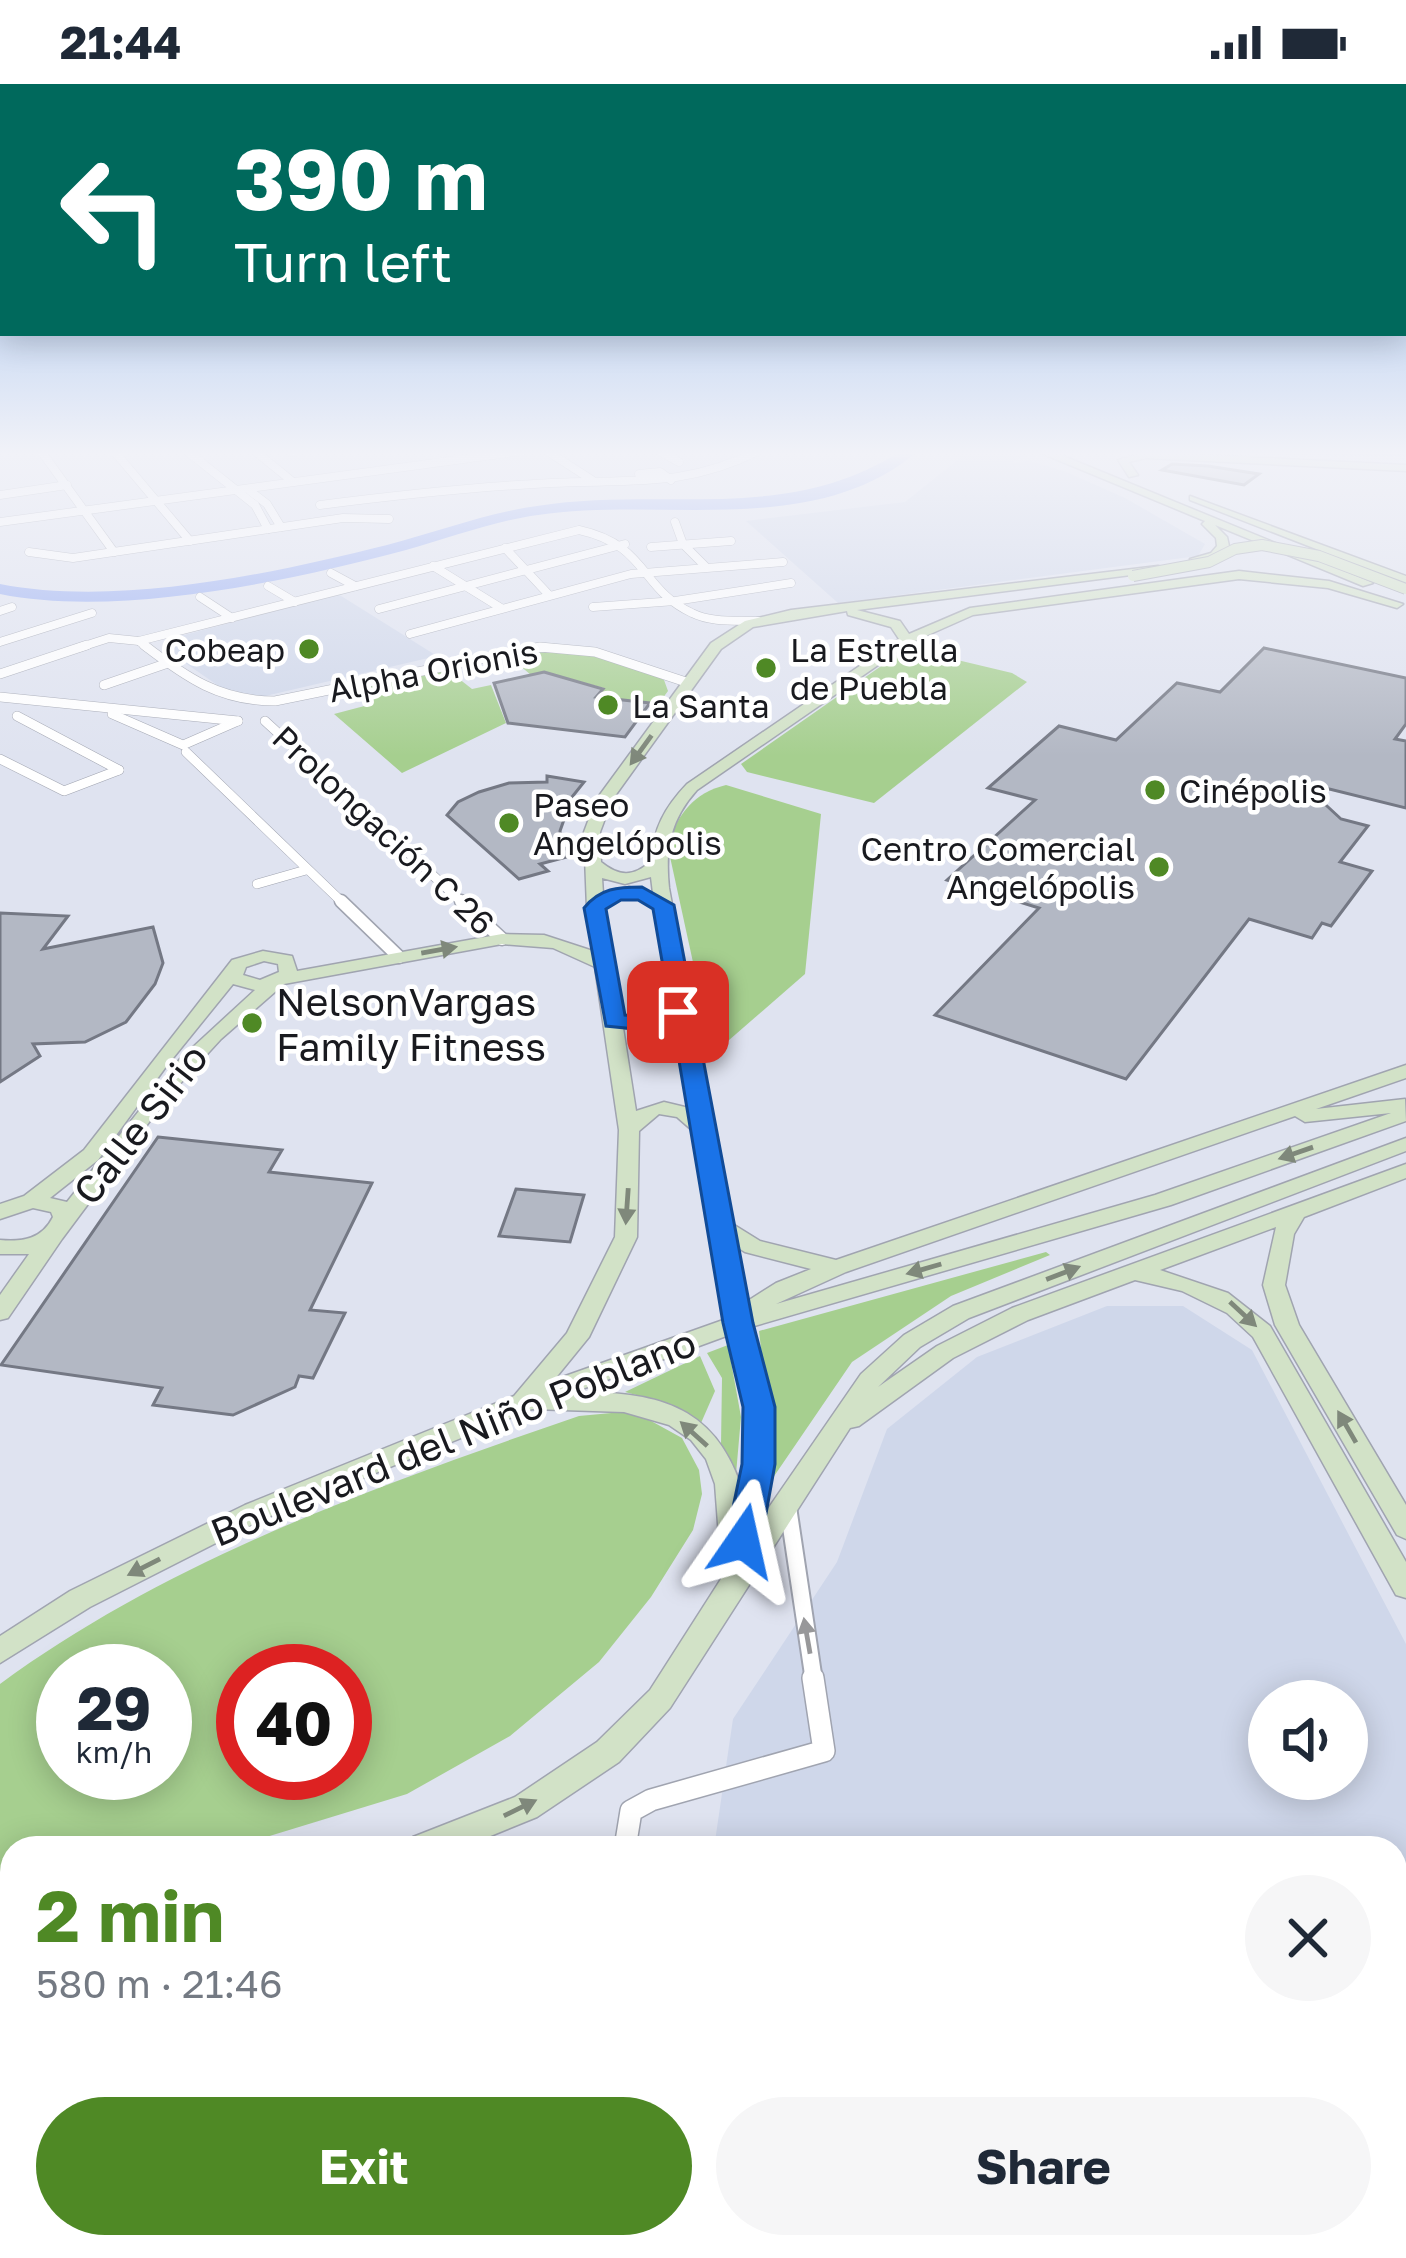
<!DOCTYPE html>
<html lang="en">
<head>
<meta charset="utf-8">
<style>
  :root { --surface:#fff; --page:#f6f6f7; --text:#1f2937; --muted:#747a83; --accent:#4f8925 }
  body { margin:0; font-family:"Golos Text",sans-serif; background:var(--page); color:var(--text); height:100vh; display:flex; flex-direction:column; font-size:45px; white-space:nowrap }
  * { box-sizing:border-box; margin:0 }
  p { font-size:39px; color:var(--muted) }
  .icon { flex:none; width:66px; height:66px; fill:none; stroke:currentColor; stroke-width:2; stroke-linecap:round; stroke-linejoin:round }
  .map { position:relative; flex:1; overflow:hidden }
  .drawer { position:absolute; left:0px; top:1752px; width:1407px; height:423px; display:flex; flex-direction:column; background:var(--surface); border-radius:36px 36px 0 0; box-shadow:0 6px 30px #0003 }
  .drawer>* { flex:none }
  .banner { position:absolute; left:0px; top:0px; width:1407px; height:252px; box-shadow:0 6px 30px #0003; background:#00695c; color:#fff; overflow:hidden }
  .buttons { position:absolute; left:1248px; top:1596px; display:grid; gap:24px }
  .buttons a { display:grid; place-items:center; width:120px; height:120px; border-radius:50%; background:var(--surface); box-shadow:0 6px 30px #0003; font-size:60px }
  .speed { position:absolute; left:36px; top:1560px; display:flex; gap:24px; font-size:60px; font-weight:700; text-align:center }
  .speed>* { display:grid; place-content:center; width:156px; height:156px; border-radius:50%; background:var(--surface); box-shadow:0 6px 30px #0003; line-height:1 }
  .speed small { font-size:30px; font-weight:400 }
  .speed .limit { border:18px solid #d22; background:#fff; color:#111 }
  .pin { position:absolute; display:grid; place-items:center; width:102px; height:102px; color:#fff; margin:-51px; border-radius:24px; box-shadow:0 6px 18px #0006 }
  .me { position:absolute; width:132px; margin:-66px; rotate:11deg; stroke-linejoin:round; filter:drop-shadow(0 0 9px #0008) }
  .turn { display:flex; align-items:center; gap:42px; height:252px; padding:0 36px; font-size:54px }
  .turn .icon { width:156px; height:156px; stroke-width:2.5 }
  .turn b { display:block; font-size:84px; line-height:102px }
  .round { display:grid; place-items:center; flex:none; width:126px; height:126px; border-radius:63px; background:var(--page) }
  .summary { display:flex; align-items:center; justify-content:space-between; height:204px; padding:0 36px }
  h1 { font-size:72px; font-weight:700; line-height:90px; color:var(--accent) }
  .button { display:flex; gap:24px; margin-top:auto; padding:24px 36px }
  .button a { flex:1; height:138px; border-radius:72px; background:var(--accent); color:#fff; font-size:48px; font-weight:700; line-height:138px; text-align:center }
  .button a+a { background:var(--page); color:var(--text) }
  .status { display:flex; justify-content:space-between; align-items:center; height:84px; padding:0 60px; background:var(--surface); direction:ltr }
  .status svg { height:33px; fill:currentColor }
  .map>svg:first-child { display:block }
</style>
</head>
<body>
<div class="status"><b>21:44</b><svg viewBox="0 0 49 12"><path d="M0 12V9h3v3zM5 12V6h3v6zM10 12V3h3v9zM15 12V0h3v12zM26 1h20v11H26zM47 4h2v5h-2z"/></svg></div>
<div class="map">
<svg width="1406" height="2174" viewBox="0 0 1406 2174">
  <rect width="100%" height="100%" fill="#dfe3f0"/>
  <g fill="#cfd7ea" fill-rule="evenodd">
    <path d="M955 367H1033L1011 379 1029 377 1064 387 1125 414 1205 460 1198 472 838 519 746 437 905 418 960 374 952 371Z"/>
    <path d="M338 510 437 572 261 613 223 605 165 565 177 553Z"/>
    <path d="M1107 1222H1183L1252 1266 1406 1560V2174H736L734 2163H1395V1764H714L733 1635 837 1478 887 1345 977 1273ZM1269 1617H1347V1695H1269Z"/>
    <path d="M12 1936V2163H574L578 2174H0V1939Z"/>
  </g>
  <g fill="#a6cf8f" fill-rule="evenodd">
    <path d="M907 564 1012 589 1027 598 874 719 747 688 741 680Z"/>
    <path d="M571 566 631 581 664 596 668 607 659 619 599 613 604 604 544 588 531 591 507 571Z"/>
    <path d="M444 583 472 605 491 601 506 639 402 689 334 630 372 620 352 603Z"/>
    <path d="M726 701 821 730 805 890 713 970 667 759C680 729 693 709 726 701Z"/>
    <path d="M1046 1168 1050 1171 951 1212 852 1278 766 1404 772 1358 759 1247Z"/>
    <path d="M728 1261 741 1333 736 1390 721 1361 722 1294 707 1269Z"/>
    <path d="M700 1272 715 1307 701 1339 655 1316 625 1308Z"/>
    <path d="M633 1327 682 1354 699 1386 702 1410 693 1446 651 1513 599 1578 510 1652 407 1710 230 1764H12V1821L0 1824V1600C170 1475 381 1400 579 1332ZM63 1587H165V1689H63ZM243 1587H345V1689H243Z"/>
    <path d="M0 2124 12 2138V2163H116L126 2174H0Z"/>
    <path d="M141 2163H543V2174H151Z"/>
  </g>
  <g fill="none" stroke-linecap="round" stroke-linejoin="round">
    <g fill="#97adf2" fill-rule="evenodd">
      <path d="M901 367H918C814 456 662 412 538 431 493 437 450 454 406 466 290 497 118 534 0 510V500C118 523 271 490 387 461 437 448 486 429 537 422 664 402 786 441 901 367Z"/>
      <path d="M1262 367H1406V372L1269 371Z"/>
    </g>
  </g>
  <g fill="#b3b8c4" stroke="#747884" stroke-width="3">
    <path d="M1172 380 1208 382 1259 390 1244 401 1162 386Z"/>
    <path d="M1264 564 1406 594V640L1395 655 1406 657V724L1301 698 1341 735 1368 742 1340 778 1372 787 1331 842 1322 839 1312 854 1249 835 1126 995 935 931 1039 824 947 796 1035 716 988 704 1059 642 1116 656 1177 599 1220 608Z"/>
    <path d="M544 588 603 605 596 613 650 619 625 653 508 639 494 599Z"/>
    <path d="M547 692 584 698 572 713 560 747 562 762 574 771 540 780 548 787 519 795 447 731 458 718 479 708 509 699 547 698Z"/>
    <path d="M0 829 68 832 43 865 153 843 163 879 155 900 126 938 85 958 33 960 40 972 0 998Z"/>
    <path d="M158 1053 282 1066 269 1088 372 1099 310 1226 345 1229 313 1294 299 1292 295 1303 233 1331 153 1321 162 1304 1 1281Z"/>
    <path d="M516 1105 584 1111 570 1158 499 1152Z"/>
  </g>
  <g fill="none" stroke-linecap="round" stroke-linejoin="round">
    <defs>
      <g id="street-far4">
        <path d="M41 367 114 468"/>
        <path d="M114 367 190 457"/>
        <path d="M187 367 255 421 268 445"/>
        <path d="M255 367 293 398"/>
        <path d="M547 367 592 396"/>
        <path d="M659 367 679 378"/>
        <path d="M292 368 297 367"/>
        <path d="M639 390 660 388 671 396"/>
        <path d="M250 407 267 420 281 443"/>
        <path d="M0 411 67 401"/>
        <path d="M320 421C397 411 473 403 551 399 628 395 685 404 758 367"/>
        <path d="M0 438 523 367"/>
        <path d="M675 438 683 460 706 483"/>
        <path d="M651 463 731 457"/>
        <path d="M505 464 549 511"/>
        <path d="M29 468 73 474 343 434 389 435"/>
        <path d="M433 482 501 524"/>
        <path d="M331 489 355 502"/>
        <path d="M268 502 295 518"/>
        <path d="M200 513 232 534"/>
        <path d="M593 523 675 517 791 499"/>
        <path d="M379 525 625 460"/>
        <path d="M0 527 12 523"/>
        <path d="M410 550 631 490 783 478"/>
        <path d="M139 557 148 564"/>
        <path d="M0 558 92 529"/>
        <path d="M78 564 109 554 139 557 579 446C648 461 640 505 692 529 712 539 736 536 758 537"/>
        <path d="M534 564H553"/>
      </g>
      <g id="street-far3">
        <path d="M144 561C187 594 220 617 275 617L540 563 595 568 689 599"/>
        <path d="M0 590 87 561"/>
        <path d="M104 601 168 579"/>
        <path d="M0 613 238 637"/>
        <path d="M112 630 183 661 238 637"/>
        <path d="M17 632 119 686"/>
        <path d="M265 637 464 820"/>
        <path d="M186 668 344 820"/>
        <path d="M0 675 64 707 119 686"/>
        <path d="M257 800 306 786"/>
      </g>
      <g id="street-far2">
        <path d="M341 817 399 873"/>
        <path d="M461 817 502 855"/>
      </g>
      <path id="street-far1" d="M788 1423 814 1597"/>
      <g id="street">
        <path d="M625 1764 631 1727 651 1716 824 1667 813 1594"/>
        <path d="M641 2163V2174"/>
      </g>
      <g id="secondary">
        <path d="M1036 367H1051L1373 499 1363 502 1215 441 1227 453 1229 462 1219 473 1190 479V475L1211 469 1217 462 1216 454 1202 440 1205 437Z"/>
        <path d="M1146 368 1406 381V387L1146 374 1129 378 1138 391 1129 393 1118 376Z"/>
        <path d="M1190 412 1406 492V500L1190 416Z"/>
        <path d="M1158 482 1162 483V487L857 526 900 537 909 550 970 524 1239 487 1329 497 1403 520 1397 524 1328 504 1239 495 973 531 910 559 697 706C670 736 665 765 669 804L731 1139 760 1157 836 1176 1406 981V994L1316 1025 1405 1015 1406 1037 1171 1121 751 1243 771 1323 772 1380 761 1435 861 1290 904 1251 953 1222 1406 1054V1067L969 1234 920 1263 878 1303 937 1262 1012 1224 1406 1080V1094L1304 1133 1294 1150 1285 1201 1299 1241 1406 1421V1455L1397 1451 1275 1241 1263 1201 1276 1143 1160 1186 1228 1209 1270 1242 1406 1478V1514L1396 1511 1253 1253 1227 1229 1182 1207 1135 1196 1028 1236 953 1274 859 1342 850 1344 670 1624 619 1678 537 1733 461 1764H408L413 1753 515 1713 597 1658 650 1606 721 1495 726 1474 720 1466 715 1400 706 1375 691 1356 669 1341 624 1328 532 1325 263 1435 90 1523 0 1579V1552L70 1507 245 1421 514 1312 567 1249 615 1153 619 1046 595 883 553 864 502 860 284 900 221 955 167 1014 62 1155 8 1234 0 1236V1211L29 1170H0V1156C23 1158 42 1155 53 1133L51 1128 33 1124 0 1135V1120L24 1112 84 1066 232 876 263 867 292 872 297 887 502 850 544 851 593 867 587 824 584 748 596 716 711 559 745 537 791 526ZM847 527 848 531 891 543 899 555 687 700C665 723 653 745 651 777 634 793 619 793 601 778L600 748 612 716 721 565 753 543ZM651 793 653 809 629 803 603 810 602 794 625 800ZM629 813 640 815 655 824 672 923 654 934 621 933 614 886 616 883 612 879 604 825 617 816ZM264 877 278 880 279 888 260 896 243 891 246 883ZM233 900 255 906 180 975 67 1118 50 1114 98 1076 165 984ZM675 939 689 1024 664 1018 636 1027 623 944 650 946ZM1391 1029 1155 1111 776 1220 846 1188 1295 1032 1305 1038ZM659 1030 677 1033 693 1047 726 1235 554 1296 589 1253 637 1153 639 1047ZM735 1162 745 1168 811 1185 776 1199 746 1218ZM729 1251C742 1302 753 1349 741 1402 713 1319 654 1308 574 1308Z"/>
        <path d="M12 1845V1877L0 1880V1848Z"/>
      </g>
    </defs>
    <use href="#street-far4" stroke="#a0a4b0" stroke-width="9"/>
    <use href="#street-far3" stroke="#a0a4b0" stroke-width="10"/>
    <use href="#street-far2" stroke="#a0a4b0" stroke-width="15"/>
    <use href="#street-far1" stroke="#a0a4b0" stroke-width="20"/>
    <use href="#street" stroke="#a0a4b0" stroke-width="24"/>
    <use href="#secondary" stroke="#a0a4b0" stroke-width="3"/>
    <use href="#street-far4" stroke="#fff" stroke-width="8"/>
    <use href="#street-far3" stroke="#fff" stroke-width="9"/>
    <use href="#street-far2" stroke="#fff" stroke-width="12"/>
    <use href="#street-far1" stroke="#fff" stroke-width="16"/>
    <use href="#street" stroke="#fff" stroke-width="21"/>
    <use href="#secondary" fill="#d2e2c7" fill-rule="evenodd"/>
    <defs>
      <path id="secondary-bridge" d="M1133 492 1209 478 1235 465 1262 461 1319 472 1406 505"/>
    </defs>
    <use href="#secondary-bridge" stroke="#a0a4b0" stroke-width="12" stroke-linecap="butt"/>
    <use href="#secondary-bridge" stroke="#d2e2c7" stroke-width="10"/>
  </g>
  <defs><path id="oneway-solid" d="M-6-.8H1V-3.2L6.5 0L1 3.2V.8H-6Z" transform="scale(3)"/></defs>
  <g fill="#7f887b">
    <use href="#oneway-solid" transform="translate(641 666) rotate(126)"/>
    <use href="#oneway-solid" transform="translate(439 866) rotate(-10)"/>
    <use href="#oneway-solid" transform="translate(1296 1069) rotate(161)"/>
    <use href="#oneway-solid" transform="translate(627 1122) rotate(94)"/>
    <use href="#oneway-solid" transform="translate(924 1185) rotate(164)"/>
    <use href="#oneway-solid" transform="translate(1063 1189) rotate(-21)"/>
    <use href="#oneway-solid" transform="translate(1243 1230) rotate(43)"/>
    <use href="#oneway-solid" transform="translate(1347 1343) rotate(-120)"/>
    <use href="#oneway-solid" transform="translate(694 1350) rotate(-138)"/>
    <use href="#oneway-solid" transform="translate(144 1483) rotate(153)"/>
    <use href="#oneway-solid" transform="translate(520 1724) rotate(-26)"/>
  </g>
  <use fill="#98989a" href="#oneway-solid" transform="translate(807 1552) rotate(-100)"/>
  <linearGradient id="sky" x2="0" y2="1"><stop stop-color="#87b1ec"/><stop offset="0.55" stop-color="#f1f2f8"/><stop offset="1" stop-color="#f1f2f8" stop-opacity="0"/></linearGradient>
  <rect width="1406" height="672" fill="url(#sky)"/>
  <path fill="#1a73e8" stroke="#114b97" stroke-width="3" fill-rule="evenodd" d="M642 803 674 821 753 1239 775 1323V1380L761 1457 755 1467 743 1471 731 1467 726 1457 742 1380 743 1323 723 1239 673 941 655 947 606 942 584 824C600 804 618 803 642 803ZM621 816H638L653 825 670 923 651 933 625 931 606 825Z"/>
  <g fill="#4f8925" stroke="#fff" stroke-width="4.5">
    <circle cx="309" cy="565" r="12"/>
    <circle cx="766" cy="584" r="12"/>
    <circle cx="608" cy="621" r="12"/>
    <circle cx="1155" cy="706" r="12"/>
    <circle cx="509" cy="739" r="12"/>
    <circle cx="1159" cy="783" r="12"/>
    <circle cx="252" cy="939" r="12"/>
  </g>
  <g text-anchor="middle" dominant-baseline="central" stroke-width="9" stroke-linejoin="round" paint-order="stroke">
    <g font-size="33" fill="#191a1f" stroke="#fff" text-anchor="start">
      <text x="285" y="565" text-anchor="end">Cobeap</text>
      <text x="790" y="565">La Estrella<tspan x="790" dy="38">de Puebla</tspan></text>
      <text x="632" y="621">La Santa</text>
      <text x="1179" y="706">Cinépolis</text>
      <text x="533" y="720">Paseo<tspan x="533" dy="38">Angelópolis</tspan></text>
      <text x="1135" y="764" text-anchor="end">Centro Comercial<tspan x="1135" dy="38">Angelópolis</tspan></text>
    </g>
    <g font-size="33" fill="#191a1f" stroke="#fff">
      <text transform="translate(433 586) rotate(-11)">Alpha Orionis</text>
      <text transform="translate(384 746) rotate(43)">Prolongación C 26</text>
    </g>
    <g font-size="39" fill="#191a1f" stroke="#fff" text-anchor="start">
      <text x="276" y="917">NelsonVargas<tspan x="276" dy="45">Family Fitness</tspan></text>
    </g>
    <g font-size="39" fill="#191a1f" stroke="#fff">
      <text transform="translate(140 1040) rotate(-52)">Calle Sirio</text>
      <text transform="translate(453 1353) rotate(-22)">Boulevard del Niño Poblano</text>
    </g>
  </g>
</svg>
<div class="buttons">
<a><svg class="icon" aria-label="sound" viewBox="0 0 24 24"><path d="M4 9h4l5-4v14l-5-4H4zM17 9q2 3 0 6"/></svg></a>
</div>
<div class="speed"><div>29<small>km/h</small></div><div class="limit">40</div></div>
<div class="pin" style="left:678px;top:928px;background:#d93025"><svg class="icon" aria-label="arrive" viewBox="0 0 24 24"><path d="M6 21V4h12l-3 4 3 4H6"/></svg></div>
<svg class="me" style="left:743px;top:1457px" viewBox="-20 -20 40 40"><path d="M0-17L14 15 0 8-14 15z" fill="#1a73e8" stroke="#fff" stroke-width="4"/></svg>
<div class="banner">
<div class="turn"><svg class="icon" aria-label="left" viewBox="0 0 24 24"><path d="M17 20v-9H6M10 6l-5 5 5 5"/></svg><div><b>390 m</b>Turn left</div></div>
</div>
<section class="drawer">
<div class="summary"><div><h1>2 min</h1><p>580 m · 21:46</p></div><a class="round"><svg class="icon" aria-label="close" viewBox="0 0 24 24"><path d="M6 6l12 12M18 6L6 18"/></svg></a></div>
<div class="button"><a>Exit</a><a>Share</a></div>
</section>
</div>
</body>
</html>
